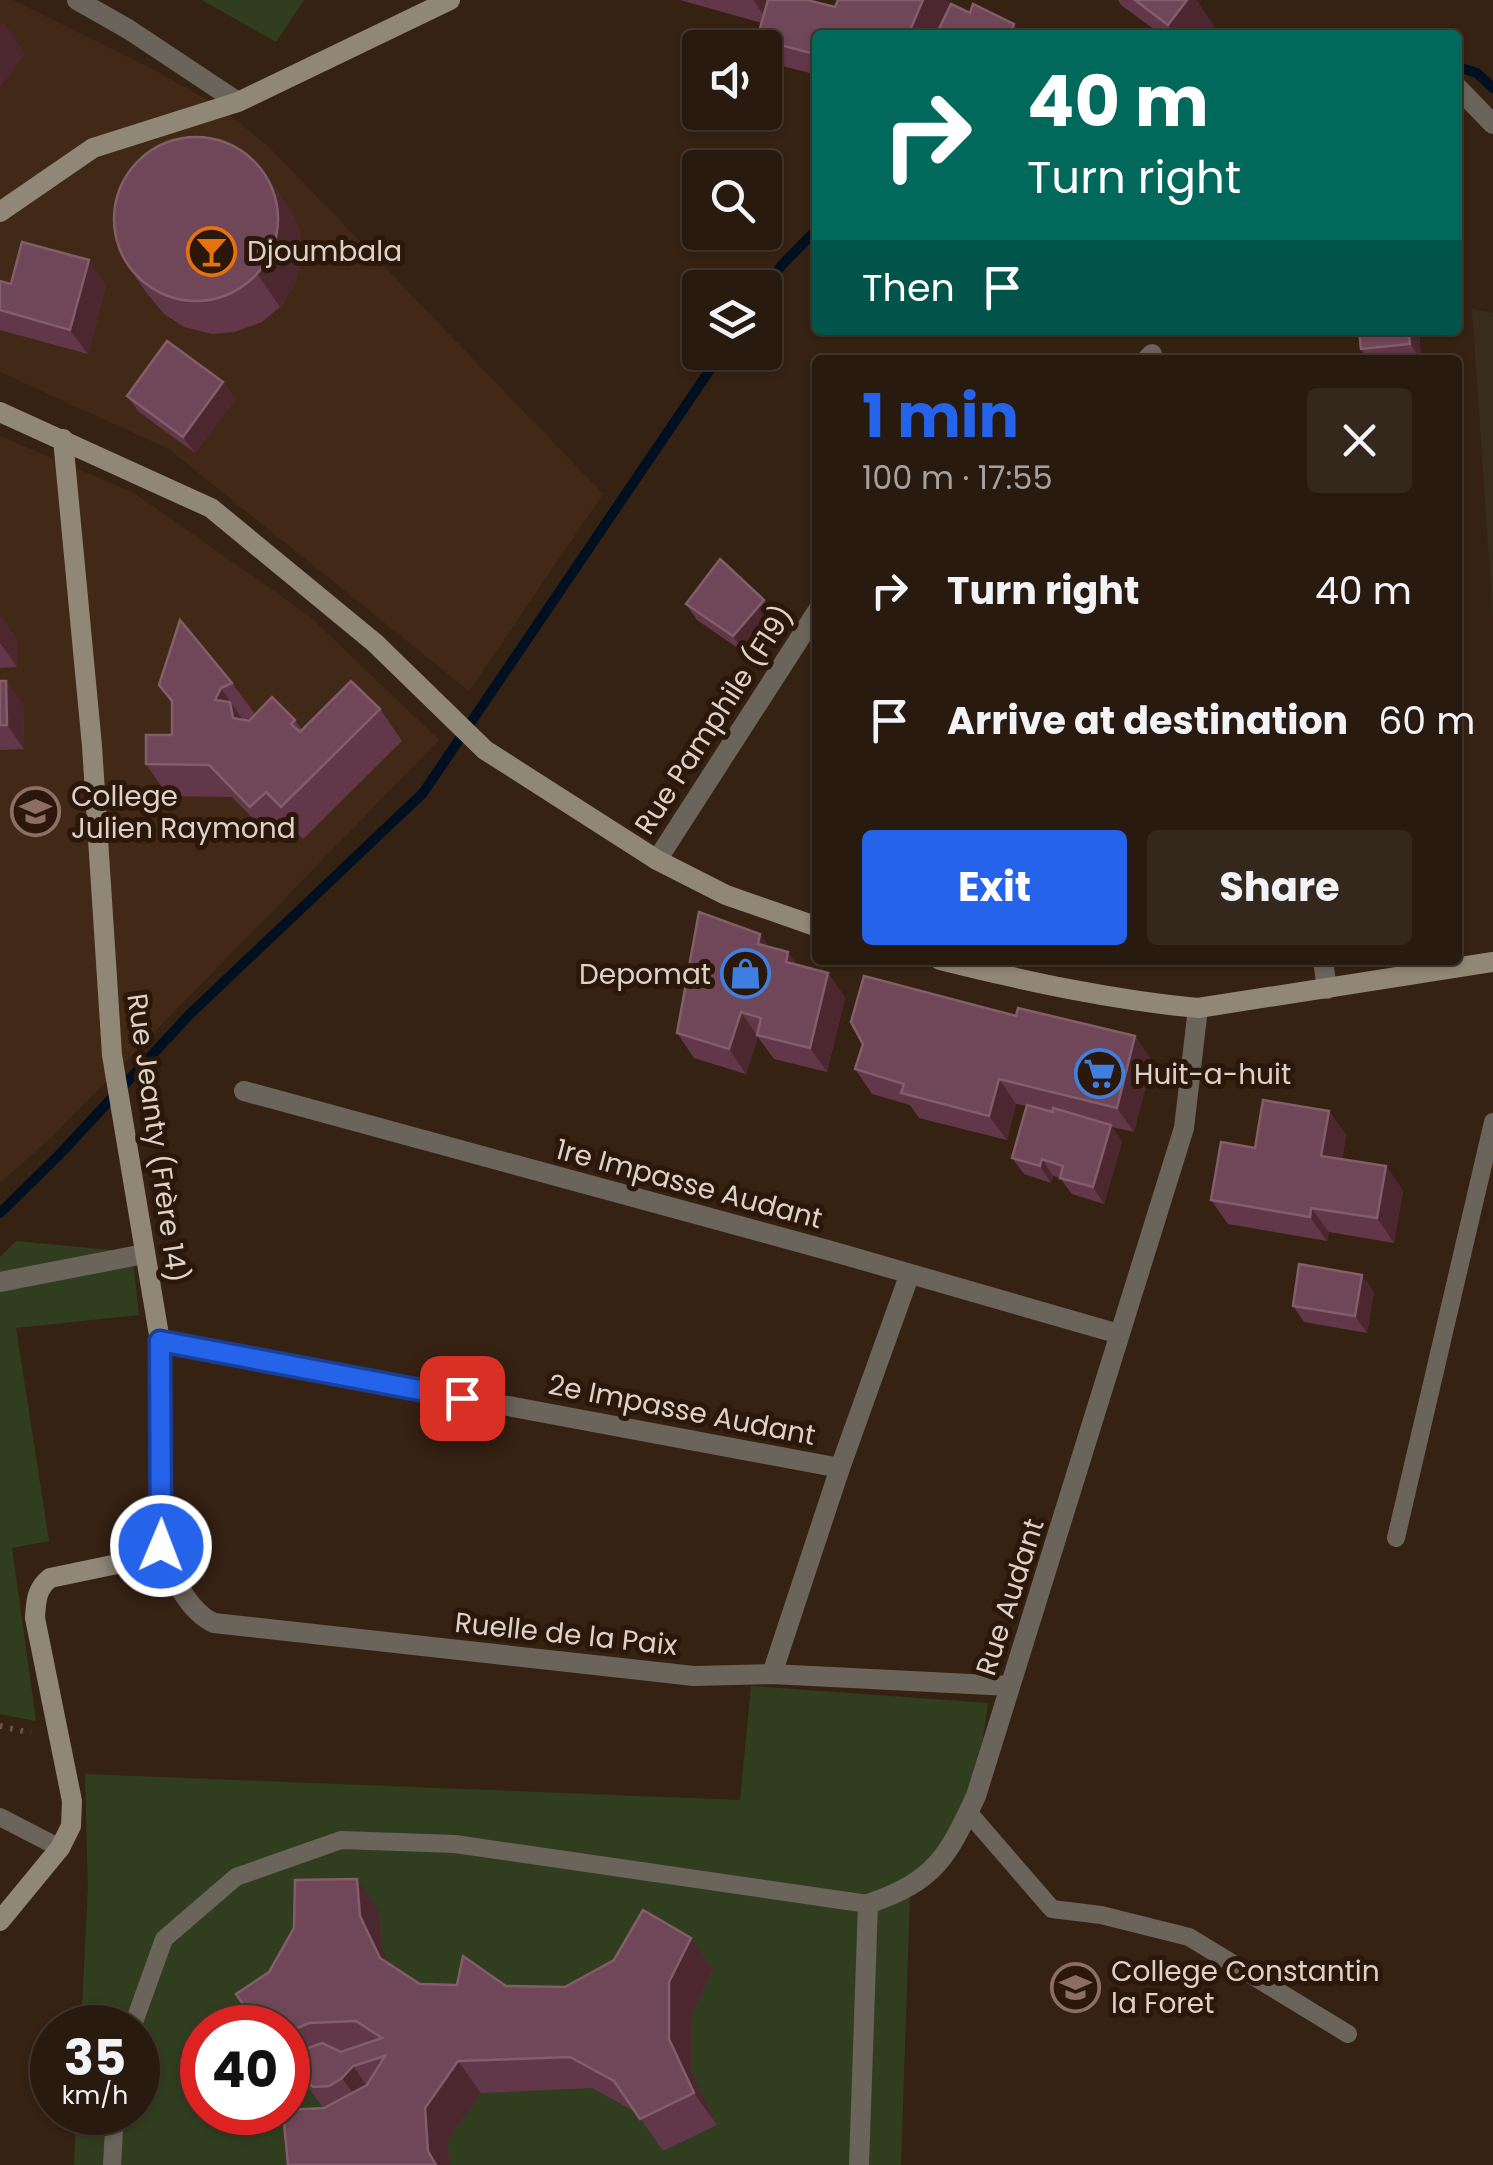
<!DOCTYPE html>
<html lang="en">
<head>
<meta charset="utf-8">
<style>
  :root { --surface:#281a0e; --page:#34271c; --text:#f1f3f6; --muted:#a5a19e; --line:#44382e; --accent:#2563eb }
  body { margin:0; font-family:Poppins,sans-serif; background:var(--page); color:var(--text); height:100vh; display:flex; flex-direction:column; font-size:38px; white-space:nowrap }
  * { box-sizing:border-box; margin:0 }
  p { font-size:32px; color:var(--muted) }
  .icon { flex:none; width:55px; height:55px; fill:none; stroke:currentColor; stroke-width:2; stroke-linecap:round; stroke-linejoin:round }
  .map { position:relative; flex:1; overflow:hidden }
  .drawer { position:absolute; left:812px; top:355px; width:650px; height:610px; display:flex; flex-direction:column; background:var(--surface); border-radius:10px; box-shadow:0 2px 8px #0004,0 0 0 2px var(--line) }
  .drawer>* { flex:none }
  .guide { position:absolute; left:812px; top:30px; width:650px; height:305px; border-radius:10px; box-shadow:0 2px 8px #0004,0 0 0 2px var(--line); background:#00695c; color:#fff; overflow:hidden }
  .tools { position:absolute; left:682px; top:30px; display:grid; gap:20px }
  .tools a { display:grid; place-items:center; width:100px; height:100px; border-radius:10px; background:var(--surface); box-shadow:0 2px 8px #0004,0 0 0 2px var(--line); font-size:50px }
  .speed { position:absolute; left:30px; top:2005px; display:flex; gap:20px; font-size:50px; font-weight:700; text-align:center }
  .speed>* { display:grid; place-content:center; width:130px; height:130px; border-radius:50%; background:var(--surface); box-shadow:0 2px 8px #0004,0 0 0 2px var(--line); line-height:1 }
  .speed small { font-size:25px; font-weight:400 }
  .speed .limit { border:15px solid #d22; background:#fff; color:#111 }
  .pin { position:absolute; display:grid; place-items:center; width:85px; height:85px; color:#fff; margin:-42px; border-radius:20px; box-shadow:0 5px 15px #0006 }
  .me { position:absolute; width:110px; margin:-55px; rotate:1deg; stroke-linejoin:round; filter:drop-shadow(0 0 8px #0008) }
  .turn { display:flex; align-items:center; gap:35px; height:210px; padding:0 50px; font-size:45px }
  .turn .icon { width:130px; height:130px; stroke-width:2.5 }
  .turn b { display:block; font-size:70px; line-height:85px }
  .then { display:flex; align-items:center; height:95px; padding:0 50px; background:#0003; gap:20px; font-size:38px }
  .round { display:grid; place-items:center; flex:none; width:105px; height:105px; border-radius:10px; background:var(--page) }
  .headline { display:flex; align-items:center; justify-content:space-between; height:170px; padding:0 50px }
  h1 { font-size:60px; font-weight:700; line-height:75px; color:var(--accent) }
  .action { display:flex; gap:20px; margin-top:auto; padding:20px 50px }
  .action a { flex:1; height:115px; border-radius:10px; background:var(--accent); color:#fff; font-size:40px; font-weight:700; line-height:115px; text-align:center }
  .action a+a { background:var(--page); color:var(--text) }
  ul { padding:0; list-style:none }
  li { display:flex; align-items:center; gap:30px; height:130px; padding:0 50px }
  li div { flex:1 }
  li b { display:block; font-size:38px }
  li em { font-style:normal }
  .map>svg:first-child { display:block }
</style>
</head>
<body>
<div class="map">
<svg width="1493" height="2165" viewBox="0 0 1493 2165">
  <rect width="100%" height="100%" fill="#362213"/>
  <g fill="#422917">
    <path d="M0 0H13L158 72 220 107 268 146 603 494 469 691 169 449 0 372Z"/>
    <path d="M0 436 134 493 308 615 439 740 53 1136 0 1183Z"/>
  </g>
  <path fill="#382c1d" d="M1472 309 1493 313V619Z"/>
  <g fill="#303e1f" fill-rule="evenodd">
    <path d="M202 0H304L276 42Z"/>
    <path d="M16 1241 132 1252 139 1315 16 1328 49 1541 12 1548 36 1721 0 1714V1257Z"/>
    <path d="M751 1686 988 1703 973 1809 910 1895 901 2165H74L76 2113 138 2112V2028L81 2027 88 1888 85 1774 740 1800ZM202 2028H288V2112H202Z"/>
  </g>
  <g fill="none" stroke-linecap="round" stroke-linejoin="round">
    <g stroke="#001020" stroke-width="10">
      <path d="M1458 67 1477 73 1493 88"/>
      <path d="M765 289 781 266 818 228"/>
      <path d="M0 1213 59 1155 189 1015 423 793 722 352"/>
    </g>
    <path stroke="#695749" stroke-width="6" stroke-dasharray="2.5 8" stroke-linecap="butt" d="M0 1726 31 1733"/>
    <g stroke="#6b645a" stroke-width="18">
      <path d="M1396 1538 1493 1122"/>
      <path d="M968 1812 1052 1909 1101 1915 1189 1937 1348 2034"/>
      <path d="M0 1817 60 1848"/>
      <path d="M132 2028 164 1939 236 1877 341 1840 455 1844 868 1904"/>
      <path d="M112 2165 115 2112"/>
    </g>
    <g stroke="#6b645a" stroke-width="20">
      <path d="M77 0 128 29 238 102"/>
      <path d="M1458 88 1493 124"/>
      <path d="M1146 360 1152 354"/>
      <path d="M657 860 818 610"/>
      <path d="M1323 960 1327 989"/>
      <path d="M244 1091 831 1251 1119 1334"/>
      <path d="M0 1282 144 1254"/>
      <path d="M160 1341 840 1468"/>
      <path d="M161 1546C171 1573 187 1611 214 1623L694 1676 772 1674 1010 1686"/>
      <path d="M772 1674 840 1468 909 1276"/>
      <path d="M859 2165 868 1904C935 1881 947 1858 976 1796L1184 1128 1198 1008"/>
    </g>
    <g stroke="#918777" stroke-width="20">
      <path d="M0 212 93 148 238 102 450 0"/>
      <path d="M0 412 211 508 375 643 485 750 657 860 726 895 818 927"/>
      <path d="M940 960C1025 981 1111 1000 1198 1008L1493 962"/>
      <path d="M0 1921 60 1848 71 1826 72 1801 35 1618C36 1602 36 1589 50 1578L122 1563 161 1546 160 1341 112 1055 92 746 63 439"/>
    </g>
  </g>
  <g fill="#63374a">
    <path d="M680 0H807L835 7 950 3 818 35V75L774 64 765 50V48H763L757 39 762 23Z"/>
    <path d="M1118 0H1196L1214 26 1207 35H1162L1121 5Z"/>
    <path d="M268 179 291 211 300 232 301 261 295 283 280 307 262 322 235 332 212 334 184 327 164 314 146 292 124 260Z"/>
    <path d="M0 281 11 284 106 285 88 354 0 330Z"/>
    <path d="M1359 330H1419L1421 360H1368L1361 349Z"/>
    <path d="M223 382 235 399 195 453 139 412 127 396Z"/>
    <path d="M764 600 776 616 745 653 697 620 686 604Z"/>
    <path d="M0 616 17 640V667L0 668Z"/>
    <path d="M0 680 23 705 24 749 0 750Z"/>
    <path d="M232 683 255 714 295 720 302 730 380 709 402 741 303 839 288 824 273 839 232 797 168 796 146 764 172 735V702L159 685Z"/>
    <path d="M760 934 769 947 798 965 828 973 845 998 827 1072 774 1059 758 1037 746 1074 694 1058 677 1033Z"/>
    <path d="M1016 1016 1135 1036 1152 1061 1134 1132 1112 1127 1122 1142 1104 1204 1072 1194 1060 1178 1053 1176 1051 1183 1024 1174 1012 1158 1027 1106 1016 1104 1007 1140 919 1118 910 1105 872 1094 855 1069Z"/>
    <path d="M1329 1111 1346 1135 1342 1159 1386 1166 1403 1191 1394 1243 1329 1232 1327 1241 1228 1224 1211 1200 1255 1148Z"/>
    <path d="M1374 1292 1367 1333 1304 1322 1293 1306Z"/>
    <path d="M379 1911 382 1948 390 1965 420 1984 565 1987 691 1938 713 1970 692 2014 691 2071 717 2125 663 2151 636 2112 592 2088 481 2093 448 2140 449 2165H288L323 2108 301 2077 300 2067 291 2071 288 2066V2028Z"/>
  </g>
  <g fill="#4c272f">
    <path d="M754 0H779L771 26 754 1Z"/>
    <path d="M923 0H948L950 3 936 35H908Z"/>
    <path d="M1187 0H1196L1214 26 1207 35H1176L1168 25Z"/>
    <path d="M3 22 25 54 0 88V26Z"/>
    <path d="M1014 24 1021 35H1009Z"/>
    <path d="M268 179 291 211 300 232 301 261 295 283 280 307 258 275Z"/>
    <path d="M89 260 106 285 88 354 70 330Z"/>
    <path d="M1408 330H1419L1421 360 1410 344Z"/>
    <path d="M223 382 235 399 195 453 183 437Z"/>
    <path d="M764 600 776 616 745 653 733 636Z"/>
    <path d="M0 616 17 640V667L0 643Z"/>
    <path d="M6 681 23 705 24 749 7 725Z"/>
    <path d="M221 688 252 733 238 732 215 700Z"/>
    <path d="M760 934 777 959 758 944Z"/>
    <path d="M788 952 806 976 786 962Z"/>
    <path d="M828 973 845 998 827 1072 810 1048Z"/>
    <path d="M741 1012 758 1037 746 1074 729 1049Z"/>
    <path d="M1135 1036 1152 1061 1134 1132 1117 1108Z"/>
    <path d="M999 1079 1016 1104 1007 1140 989 1116Z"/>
    <path d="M1329 1111 1346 1135 1338 1180 1321 1156Z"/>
    <path d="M1111 1125 1122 1142 1104 1204 1093 1187Z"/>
    <path d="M1042 1159 1053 1176 1051 1183 1040 1166Z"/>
    <path d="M1386 1166 1403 1191 1394 1243 1377 1218Z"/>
    <path d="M1311 1208 1329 1232 1327 1241 1310 1217Z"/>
    <path d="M1362 1275 1374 1292 1367 1333 1355 1316Z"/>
    <path d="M357 1879 379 1911 382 1948 402 1990 380 1958 360 1916Z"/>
    <path d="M691 1938 713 1970 692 2014 691 2071 717 2125 694 2093 669 2039V1982Z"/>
    <path d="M458 2061 481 2093 448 2140 449 2165H436L428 2151 425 2108Z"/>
    <path d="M353 2066 375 2098 365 2110 342 2078Z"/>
  </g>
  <g fill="#704758" stroke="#825d6a" stroke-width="2.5">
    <path d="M768 0H807L835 7 838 0H923L908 35H818V55L757 39Z"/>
    <path d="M1135 0H1187L1168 25Z"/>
    <path d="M951 4 970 13 973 4 1014 24 1009 35H936Z"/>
    <circle cx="196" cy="219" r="82"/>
    <path d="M22 242 89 260 70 330 0 310V281L11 284Z"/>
    <path d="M1359 330H1408L1410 344 1361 349Z"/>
    <path d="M167 341 223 382 183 437 127 396Z"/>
    <path d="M720 559 764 600 733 636 686 604Z"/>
    <path d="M180 620 232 683 221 688 215 700 230 702 233 718 249 721 272 697 295 720 291 724 300 732 351 681 380 709 281 807 266 792 250 807 209 765 146 764V735H172V701L159 685Z"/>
    <path d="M0 681H6L7 725H0Z"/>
    <path d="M699 912 760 934 758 944 788 952 786 962 828 973 810 1048 757 1035 761 1018 741 1012 729 1049 677 1033Z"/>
    <path d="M864 976 1016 1016 1018 1008 1135 1036 1117 1108 999 1079 989 1116 901 1093 904 1084 855 1069 863 1044 851 1022Z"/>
    <path d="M1263 1100 1329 1111 1321 1156 1386 1166 1377 1218 1311 1208 1310 1217 1211 1200 1221 1142 1255 1148Z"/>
    <path d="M1027 1105 1053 1112V1108L1111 1125 1093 1187 1060 1178 1063 1166 1042 1159 1040 1166 1012 1158Z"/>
    <path d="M1299 1264 1362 1275 1355 1316 1293 1306Z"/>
    <path d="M357 1879 360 1916 380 1958 420 1984 457 1985 463 1956 506 1986 565 1987 614 1960 643 1910 691 1938 669 1982V2039L694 2093 640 2119 614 2081 570 2057 458 2061 425 2108 428 2151 436 2165H288L283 2112H288V2110L324 2108 367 2085 385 2056 353 2066 342 2078 329 2086 313 2087 301 2077 299 2061 308 2048 322 2043 341 2052 382 2038 356 2021 309 2023 288 2032V2028H260L236 1994 269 1972 294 1928 295 1880Z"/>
  </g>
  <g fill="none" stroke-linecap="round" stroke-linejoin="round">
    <defs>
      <path id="route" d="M161 1546 160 1341 462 1398"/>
    </defs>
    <use href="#route" stroke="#184099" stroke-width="25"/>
    <use href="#route" stroke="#2563eb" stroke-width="18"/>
  </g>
  <defs>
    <symbol id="bar-ring" viewBox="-11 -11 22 22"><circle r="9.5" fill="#2b180a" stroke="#e8710a" stroke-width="1.5"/><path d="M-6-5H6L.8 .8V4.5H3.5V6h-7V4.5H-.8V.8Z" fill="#e8710a"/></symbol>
    <symbol id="school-ring" viewBox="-11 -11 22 22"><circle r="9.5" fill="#2b180a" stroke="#8d6e63" stroke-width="1.5"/><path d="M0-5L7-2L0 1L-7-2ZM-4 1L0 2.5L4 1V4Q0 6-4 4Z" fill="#8d6e63"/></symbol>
    <symbol id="shop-ring" viewBox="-11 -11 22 22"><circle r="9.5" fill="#2b180a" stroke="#3f7fe0" stroke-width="1.5"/><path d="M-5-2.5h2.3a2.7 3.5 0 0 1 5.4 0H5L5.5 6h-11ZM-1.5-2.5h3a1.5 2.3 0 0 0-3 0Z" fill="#3f7fe0"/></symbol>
    <symbol id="supermarket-ring" viewBox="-11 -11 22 22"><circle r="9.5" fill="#2b180a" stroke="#3f7fe0" stroke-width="1.5"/><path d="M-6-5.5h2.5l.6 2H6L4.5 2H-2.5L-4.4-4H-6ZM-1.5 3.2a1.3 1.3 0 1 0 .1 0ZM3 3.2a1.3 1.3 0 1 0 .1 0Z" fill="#3f7fe0"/></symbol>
  </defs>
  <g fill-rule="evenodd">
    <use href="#bar-ring" x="184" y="224" width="55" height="55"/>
    <use href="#school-ring" x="8" y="784" width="55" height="55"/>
    <use href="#shop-ring" x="718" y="946" width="55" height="55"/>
    <use href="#supermarket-ring" x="1072" y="1046" width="55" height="55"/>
    <use href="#school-ring" x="1048" y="1960" width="55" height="55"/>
  </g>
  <g text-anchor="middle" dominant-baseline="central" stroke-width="10" stroke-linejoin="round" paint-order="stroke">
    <g font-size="28" fill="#ded1c8" stroke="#2b180a" text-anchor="start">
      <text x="247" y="251">Djoumbala</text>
      <text x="71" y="796">College<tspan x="71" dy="32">Julien Raymond</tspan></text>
      <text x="711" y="974" text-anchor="end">Depomat</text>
      <text x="1134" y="1074">Huit-a-huit</text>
      <text x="1111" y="1971">College Constantin<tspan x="1111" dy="32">la Foret</tspan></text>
    </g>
    <g font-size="28" fill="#ded1c8" stroke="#2b180a">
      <text transform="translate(714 720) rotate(-57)">Rue Pamphile (F19)</text>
      <text transform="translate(157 1138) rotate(82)">Rue Jeanty (Frère 14)</text>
      <text transform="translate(689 1184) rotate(15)">1re Impasse Audant</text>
      <text transform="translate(682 1410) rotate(11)">2e Impasse Audant</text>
      <text transform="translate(1010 1597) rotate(-72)">Rue Audant</text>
      <text transform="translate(566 1634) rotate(6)">Ruelle de la Paix</text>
    </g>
  </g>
</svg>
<div class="tools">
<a><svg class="icon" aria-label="sound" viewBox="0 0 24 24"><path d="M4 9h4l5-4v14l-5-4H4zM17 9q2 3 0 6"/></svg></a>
<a><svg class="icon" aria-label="search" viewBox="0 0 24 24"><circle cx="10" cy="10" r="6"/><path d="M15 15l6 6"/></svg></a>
<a><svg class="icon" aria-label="layers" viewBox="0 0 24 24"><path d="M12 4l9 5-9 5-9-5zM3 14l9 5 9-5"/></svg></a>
</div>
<div class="speed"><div>35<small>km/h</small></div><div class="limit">40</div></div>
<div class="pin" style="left:462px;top:1398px;background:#d93025"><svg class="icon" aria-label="arrive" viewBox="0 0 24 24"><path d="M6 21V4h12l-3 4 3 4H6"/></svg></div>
<svg class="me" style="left:161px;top:1546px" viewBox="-20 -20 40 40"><circle r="17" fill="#2563eb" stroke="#fff" stroke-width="3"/><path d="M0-11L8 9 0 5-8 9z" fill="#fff"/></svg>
<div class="guide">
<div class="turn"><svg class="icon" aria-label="right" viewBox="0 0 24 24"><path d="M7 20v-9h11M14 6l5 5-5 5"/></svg><div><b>40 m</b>Turn right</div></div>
<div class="then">Then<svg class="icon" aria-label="arrive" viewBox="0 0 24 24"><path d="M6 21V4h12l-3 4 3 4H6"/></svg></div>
</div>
<section class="drawer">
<div class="headline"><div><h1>1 min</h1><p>100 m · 17:55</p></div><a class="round"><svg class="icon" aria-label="close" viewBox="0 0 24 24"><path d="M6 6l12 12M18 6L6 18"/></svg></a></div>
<ul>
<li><svg class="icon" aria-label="right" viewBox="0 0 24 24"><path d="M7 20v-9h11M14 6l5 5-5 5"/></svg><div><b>Turn right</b></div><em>40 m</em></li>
<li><svg class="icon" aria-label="arrive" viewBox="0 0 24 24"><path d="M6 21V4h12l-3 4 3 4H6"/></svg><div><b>Arrive at destination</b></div><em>60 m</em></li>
</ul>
<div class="action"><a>Exit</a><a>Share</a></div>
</section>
</div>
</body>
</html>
